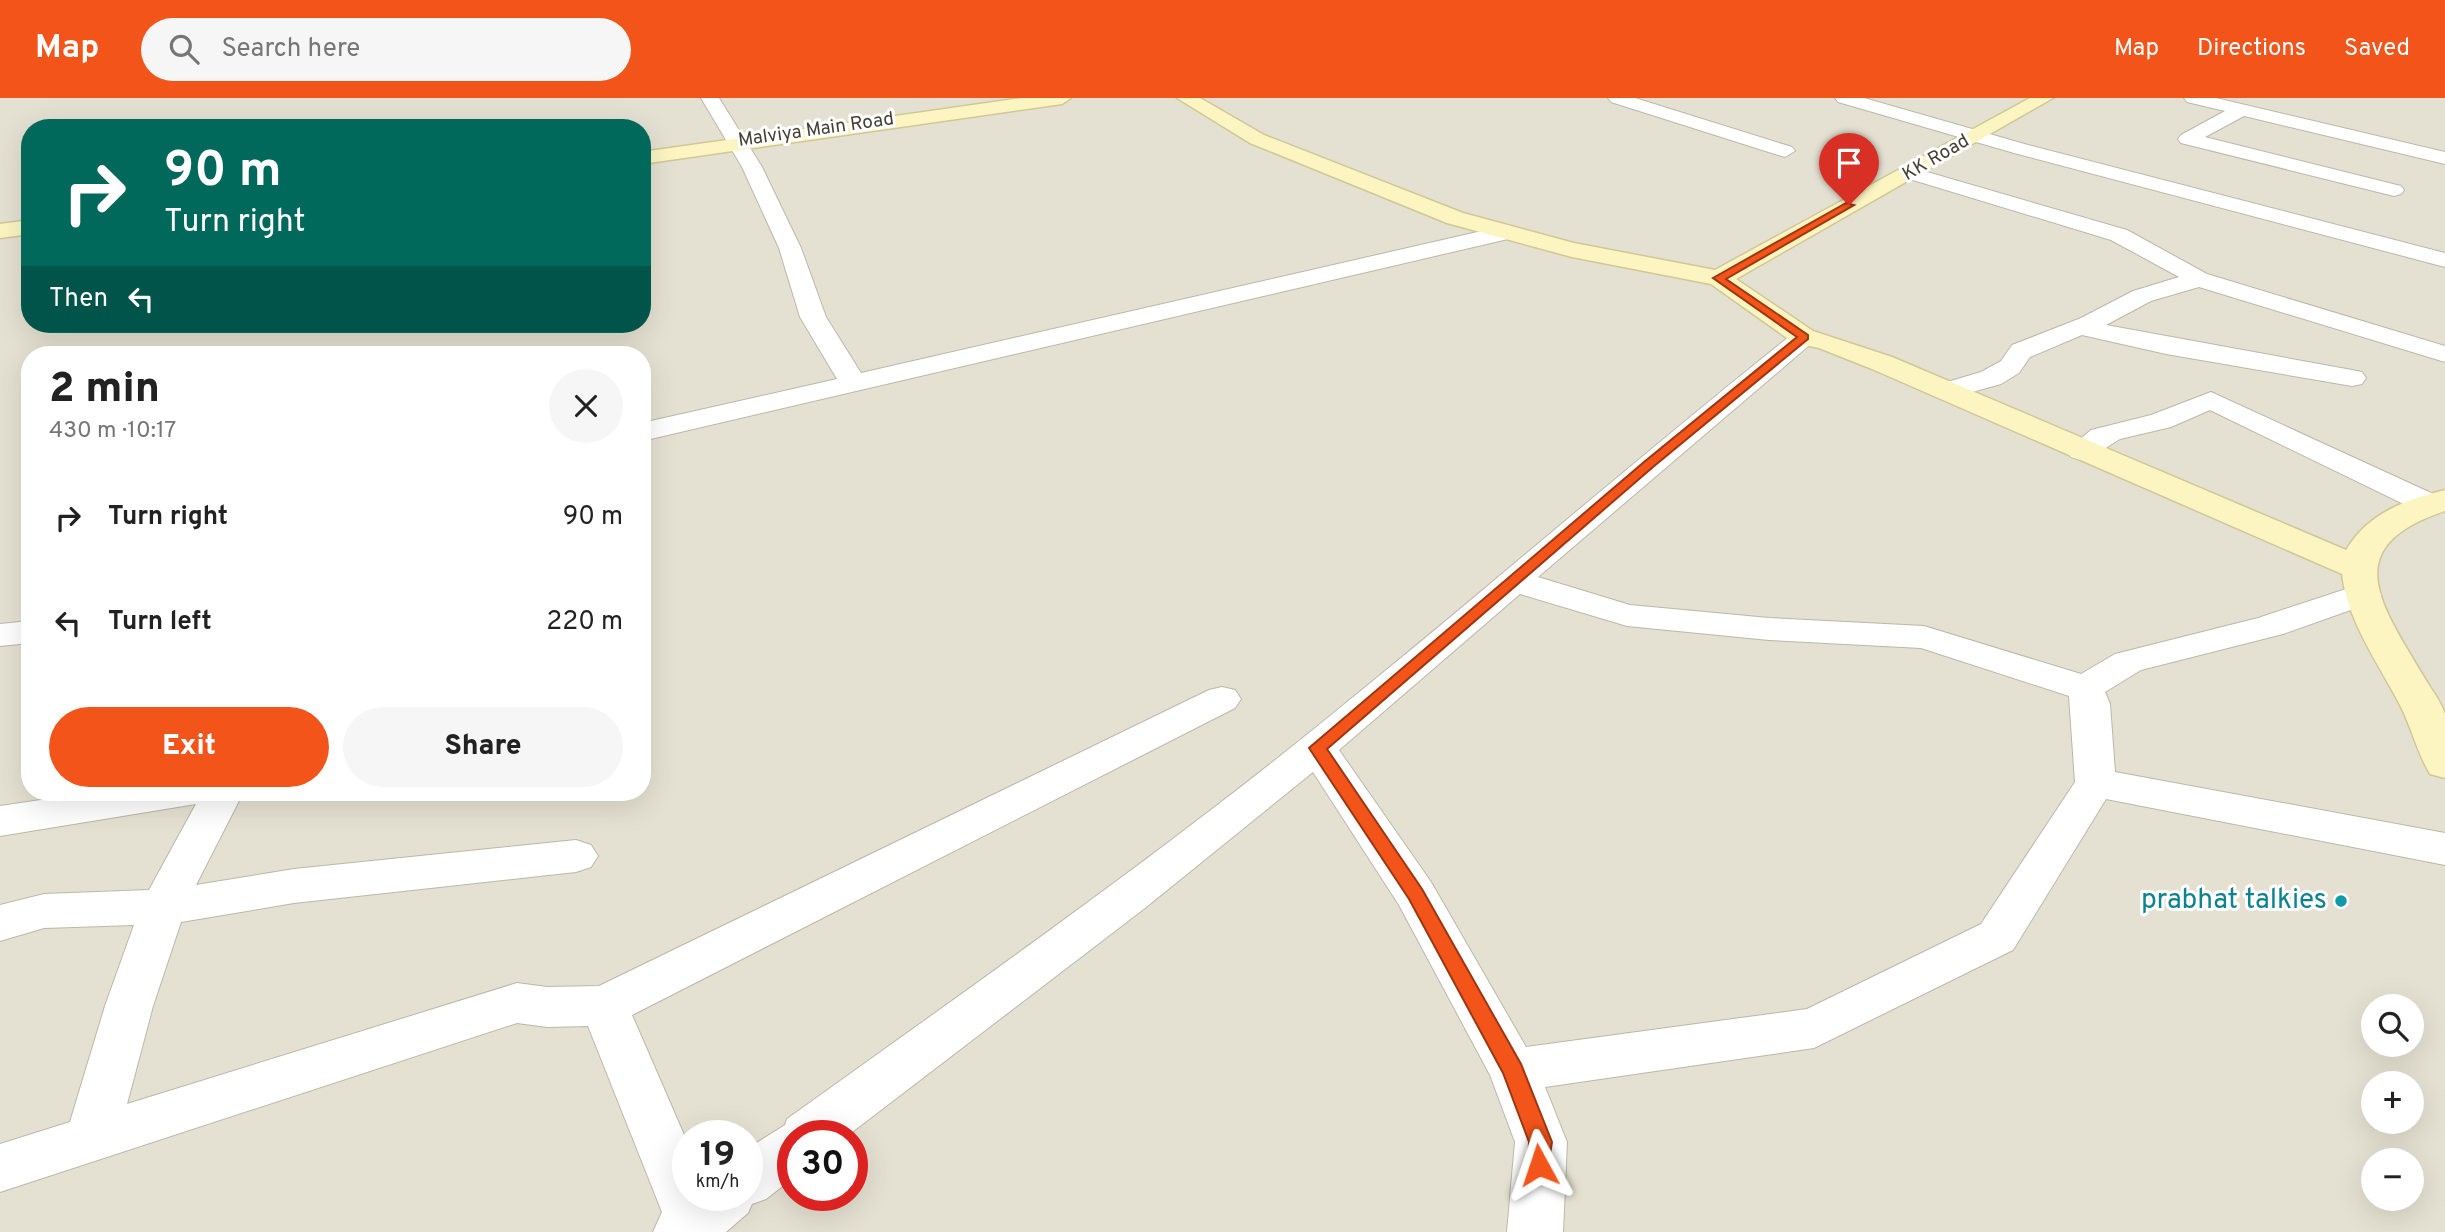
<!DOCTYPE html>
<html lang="en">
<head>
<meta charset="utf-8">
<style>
  :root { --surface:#fff; --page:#f6f6f6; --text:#222; --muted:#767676; --accent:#f2541a }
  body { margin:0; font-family:Overpass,sans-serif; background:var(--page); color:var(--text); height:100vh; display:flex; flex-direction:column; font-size:26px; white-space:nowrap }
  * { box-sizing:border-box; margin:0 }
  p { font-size:23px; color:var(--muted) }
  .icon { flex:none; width:38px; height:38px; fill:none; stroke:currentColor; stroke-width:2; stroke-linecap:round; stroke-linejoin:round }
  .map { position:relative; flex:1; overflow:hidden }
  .sheet { position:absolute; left:21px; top:248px; width:630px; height:455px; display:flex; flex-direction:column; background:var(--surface); border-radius:28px; box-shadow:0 7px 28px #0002 }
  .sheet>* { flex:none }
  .guide { position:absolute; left:21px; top:21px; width:630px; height:214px; border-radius:28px; box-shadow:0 7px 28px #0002; background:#00695c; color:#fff; overflow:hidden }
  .tools { position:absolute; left:2361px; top:896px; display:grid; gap:14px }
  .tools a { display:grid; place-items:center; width:63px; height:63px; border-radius:50%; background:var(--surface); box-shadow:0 7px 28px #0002; font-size:35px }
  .speed { position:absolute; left:672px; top:1022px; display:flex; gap:14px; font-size:35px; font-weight:700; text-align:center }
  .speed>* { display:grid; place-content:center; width:91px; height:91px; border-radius:50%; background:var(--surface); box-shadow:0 7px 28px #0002; line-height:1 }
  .speed small { font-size:18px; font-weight:400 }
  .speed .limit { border:10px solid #d22; background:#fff; color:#111 }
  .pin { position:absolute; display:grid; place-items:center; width:60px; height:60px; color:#fff; margin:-72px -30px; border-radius:50% 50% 50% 0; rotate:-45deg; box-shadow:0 0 7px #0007 }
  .pin .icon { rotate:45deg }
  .me { position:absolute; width:77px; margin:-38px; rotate:355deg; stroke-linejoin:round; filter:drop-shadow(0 0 5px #0008) }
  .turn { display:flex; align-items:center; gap:24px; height:147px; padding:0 28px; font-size:32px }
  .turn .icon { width:91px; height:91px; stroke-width:2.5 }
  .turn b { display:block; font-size:49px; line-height:60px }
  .then { display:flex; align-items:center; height:66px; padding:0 28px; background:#0003; gap:14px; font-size:26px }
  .round { display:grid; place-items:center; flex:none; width:74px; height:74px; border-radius:37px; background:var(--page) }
  .headline { display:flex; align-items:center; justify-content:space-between; height:119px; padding:0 28px }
  h1 { font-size:42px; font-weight:800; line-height:52px }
  .primary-button { display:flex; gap:14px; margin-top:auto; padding:14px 28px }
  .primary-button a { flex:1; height:80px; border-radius:42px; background:var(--accent); color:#fff; font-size:28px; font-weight:800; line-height:80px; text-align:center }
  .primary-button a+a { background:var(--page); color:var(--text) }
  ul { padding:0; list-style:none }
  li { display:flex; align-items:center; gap:21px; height:105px; padding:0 28px }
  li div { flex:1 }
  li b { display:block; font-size:26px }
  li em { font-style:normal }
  header { display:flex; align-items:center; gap:42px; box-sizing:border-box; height:98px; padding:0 35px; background:var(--accent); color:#fff }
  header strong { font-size:33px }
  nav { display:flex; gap:38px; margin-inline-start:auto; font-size:24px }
  .search { width:490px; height:63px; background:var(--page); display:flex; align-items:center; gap:18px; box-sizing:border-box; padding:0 24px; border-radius:38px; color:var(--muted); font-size:26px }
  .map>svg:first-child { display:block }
</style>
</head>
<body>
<header>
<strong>Map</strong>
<div class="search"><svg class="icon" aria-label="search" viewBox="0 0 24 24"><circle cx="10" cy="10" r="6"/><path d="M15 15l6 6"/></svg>Search here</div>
<nav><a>Map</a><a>Directions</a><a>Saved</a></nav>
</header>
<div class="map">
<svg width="2445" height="1134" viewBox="0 0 2445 1134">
  <rect width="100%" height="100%" fill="#f1efe4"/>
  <path fill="#e5e1d2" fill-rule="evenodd" d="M0 0H2445V1134H0ZM30 30H642V226H30ZM30 257H642V695H30ZM2373 908H2412V947H2373ZM2373 985H2412V1024H2373ZM688 1038H747V1097H688ZM793 1038H852V1097H793ZM2373 1062H2412V1101H2373Z"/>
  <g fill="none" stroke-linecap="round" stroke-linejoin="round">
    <defs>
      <g id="street">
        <path d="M701 0H719L762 69 801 150 826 219 861 275 1508 127 1519 134 1508 141 642 343V325L837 281 800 219 779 150 742 69Z"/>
        <path d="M1608 0H1635L1792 49 1795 53 1785 59 1778 57 1611 4Z"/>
        <path d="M1835 0H1864L2028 47 2445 155V169L2014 55 1838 4Z"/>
        <path d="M2184 0H2216L2445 54V66L2244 18 2205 39 2401 88 2404 92 2401 96 2394 98 2181 45 2178 41 2181 37 2225 13 2187 4Z"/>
        <path d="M1910 69 2127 132 2207 176 2445 248V264L2199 189 2151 203 2106 227 2352 272 2362 274 2366 280 2362 286 2352 288 2166 256 2082 237 2030 259 2019 275 2001 286 1947 301 1937 299 1933 293 1937 287 1981 274 2001 263 2012 247 2081 220 2133 193 2179 179 2111 142 1903 79 1900 75Z"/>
        <path d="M1804 231 1813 234 1817 239 1813 244 1538 479 1630 507 1769 520 1924 528 2081 576 2115 556 2258 520 2352 489 2364 486 2376 489 2381 496 2376 503 2283 536 2141 572 2105 594 2110 606 2115 674 2445 735V767L2106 701 2013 852 1814 950 1545 989 1567 1044 1563 1134H1507L1515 1044 1490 977 1399 807 1313 674 1145 810 847 1038H793V1080L766 1101 752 1106 748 1115 726 1134H653L662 1114 588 928 547 929 517 925 0 1094V1046L70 1024 105 908 134 827 44 830 0 843V807L44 796 149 792 196 706 0 738V708L88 695H243L196 787 294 771 576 742 591 747 598 758 591 769 576 774 294 805 181 824 153 908 127 1006 517 885 547 889 599 888 1209 592 1222 589 1235 592 1241 601 1235 610 632 917 688 1046V1097H747V1051L785 1027 787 1021C961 896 1137 773 1304 639 1470 506 1629 366 1795 234ZM1520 496 1627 528 1769 542 1921 550 2069 598 2075 684 1981 826 1807 911 1526 949 1431 784 1339 652Z"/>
        <path d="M2211 294 2442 400 2445 409 2442 414 2431 416 2420 414 2210 312 2171 329 2120 341 2091 359 2081 362 2071 359 2066 353 2091 332 2151 317Z"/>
        <path d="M30 523V545L0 548V526Z"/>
      </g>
      <g id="secondary">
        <path d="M1022 0H1071L1062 6 642 66V54Z"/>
        <path d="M1177 0H1200L1264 37 1463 115 1574 145 1715 172 2030 0H2053L1736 181 1813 233 1892 259 2346 452C2368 415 2405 402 2445 392V413C2337 449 2380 505 2424 579 2430 590 2441 603 2445 616 2445 634 2445 661 2445 680L2430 676C2418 656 2412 632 2402 611 2380 567 2348 526 2342 476L1872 271 1819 250 1794 245 1711 186 1572 159 1447 125 1250 45Z"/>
        <path d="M30 122V136L0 140V126Z"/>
      </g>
    </defs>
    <use href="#street" stroke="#bcb7a7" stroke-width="2"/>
    <use href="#secondary" stroke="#d0c795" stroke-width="3"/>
    <use href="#street" fill="#fff" fill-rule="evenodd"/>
    <use href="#secondary" fill="#fcf5c2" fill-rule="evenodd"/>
  </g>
  <path fill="#f2541a" stroke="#9d3711" stroke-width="2" d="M1846 105 1854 107 1726 181 1808 237V241L1653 369 1327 651 1422 791 1521 966 1552 1044 1547 1074 1539 1077 1531 1074 1528 1067 1529 1044 1503 975 1409 801 1309 650 1644 364 1797 239 1713 180Z"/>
  <circle fill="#0f9aa8" stroke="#fff" stroke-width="2.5" cx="2341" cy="803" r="7"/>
  <g text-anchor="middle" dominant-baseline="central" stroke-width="6" stroke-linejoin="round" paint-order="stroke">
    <g font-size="19" fill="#433f34" stroke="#fff">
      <text transform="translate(816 32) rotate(-8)">Malviya Main Road</text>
      <text transform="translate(1936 60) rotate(-30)">KK Road</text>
    </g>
    <g font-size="28" fill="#0d838f" stroke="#fff" text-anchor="end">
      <text x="2327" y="803">prabhat talkies</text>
    </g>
  </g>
</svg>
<div class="tools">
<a><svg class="icon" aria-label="search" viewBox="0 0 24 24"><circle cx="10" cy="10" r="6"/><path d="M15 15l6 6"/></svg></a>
<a>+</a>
<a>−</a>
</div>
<div class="speed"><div>19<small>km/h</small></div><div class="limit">30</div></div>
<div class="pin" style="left:1849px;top:107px;background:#d93025"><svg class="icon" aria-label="arrive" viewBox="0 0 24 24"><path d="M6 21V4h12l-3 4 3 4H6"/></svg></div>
<svg class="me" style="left:1539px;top:1067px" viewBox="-20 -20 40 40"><path d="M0-17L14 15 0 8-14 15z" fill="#f2541a" stroke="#fff" stroke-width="4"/></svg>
<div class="guide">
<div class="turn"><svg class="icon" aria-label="right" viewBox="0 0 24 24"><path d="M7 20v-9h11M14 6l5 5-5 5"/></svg><div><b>90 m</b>Turn right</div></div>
<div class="then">Then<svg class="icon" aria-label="left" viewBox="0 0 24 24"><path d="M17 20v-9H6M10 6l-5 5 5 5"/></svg></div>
</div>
<section class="sheet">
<div class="headline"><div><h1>2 min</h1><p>430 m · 10:17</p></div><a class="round"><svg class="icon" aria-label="close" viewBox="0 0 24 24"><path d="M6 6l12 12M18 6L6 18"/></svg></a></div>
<ul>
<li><svg class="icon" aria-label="right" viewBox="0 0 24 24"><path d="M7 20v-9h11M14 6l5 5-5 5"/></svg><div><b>Turn right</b></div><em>90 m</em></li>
<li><svg class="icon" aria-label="left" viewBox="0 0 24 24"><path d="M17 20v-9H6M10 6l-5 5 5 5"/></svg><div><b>Turn left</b></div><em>220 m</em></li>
</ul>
<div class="primary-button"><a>Exit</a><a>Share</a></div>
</section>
</div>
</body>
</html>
